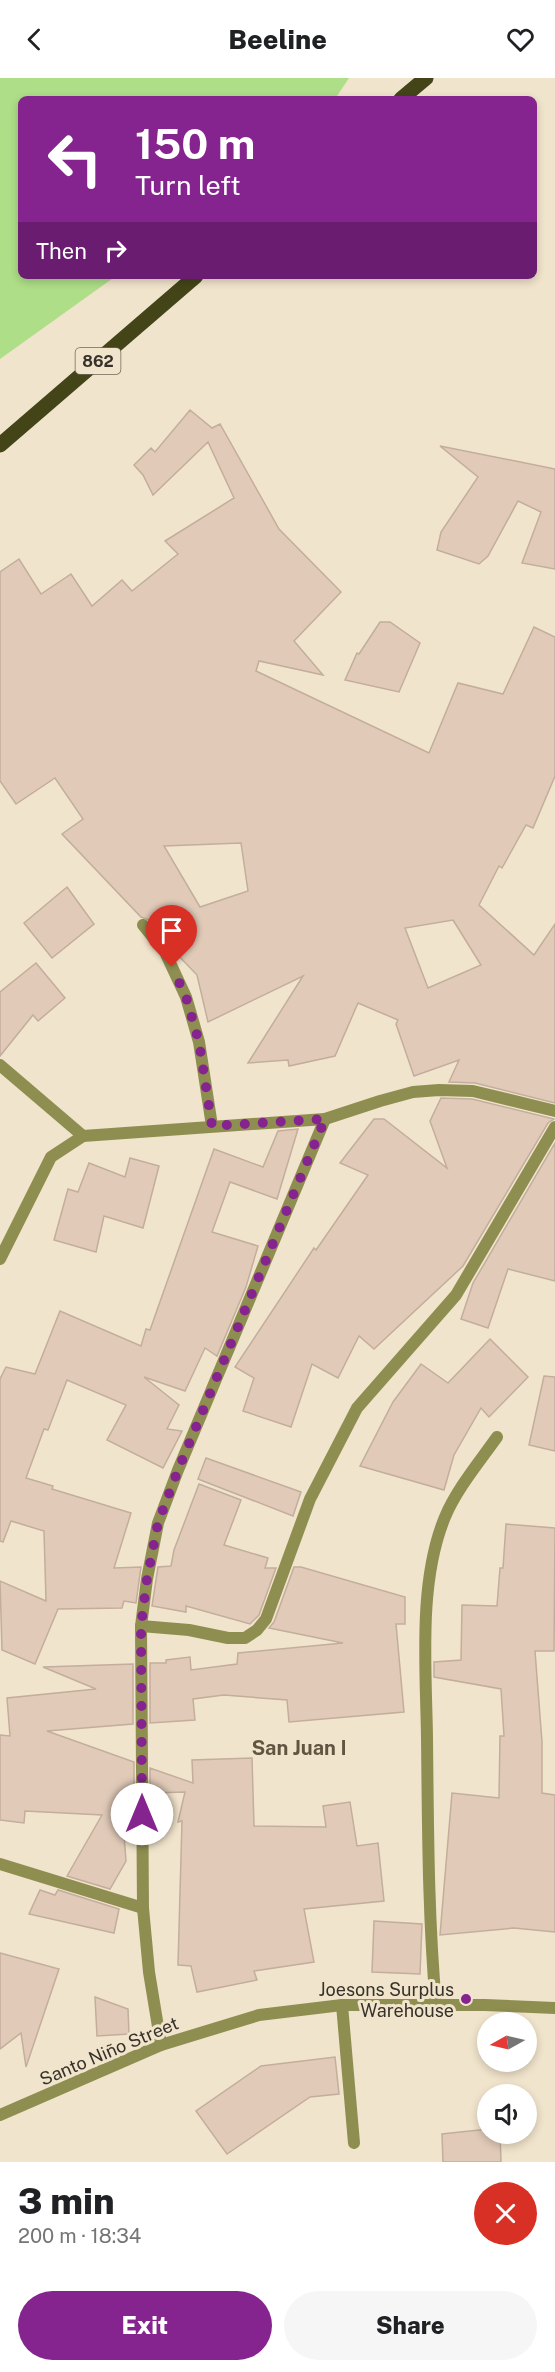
<!DOCTYPE html>
<html lang="en">
<head>
<meta charset="utf-8">
<style>
  :root { --surface:#fff; --page:#f6f6f6; --text:#202124; --muted:#757577; --accent:#85248e }
  body { margin:0; font-family:"Public Sans",sans-serif; background:var(--page); color:var(--text); height:100vh; display:flex; flex-direction:column; font-size:22px; white-space:nowrap }
  * { box-sizing:border-box; margin:0 }
  p { font-size:20px; color:var(--muted) }
  .icon { flex:none; width:33px; height:33px; fill:none; stroke:currentColor; stroke-width:2; stroke-linecap:round; stroke-linejoin:round }
  .map { position:relative; height:2084px; overflow:hidden }
  .sheet { display:flex; flex-direction:column; background:var(--surface); flex:1 }
  .sheet>* { flex:none }
  .banner { position:absolute; left:18px; top:18px; width:519px; height:183px; border-radius:9px; box-shadow:0 3px 9px #0003; background:#85248e; color:#fff; overflow:hidden }
  .needle { width:39px; rotate:262deg }
  .tools { position:absolute; left:477px; top:1934px; display:grid; gap:12px }
  .tools a { display:grid; place-items:center; width:60px; height:60px; border-radius:50%; background:var(--surface); box-shadow:0 3px 9px #0003; font-size:30px }
  .pin { position:absolute; display:grid; place-items:center; width:51px; height:51px; color:#fff; margin:-62px -26px; border-radius:50% 50% 50% 0; rotate:-45deg; box-shadow:0 0 6px #0007 }
  .pin .icon { rotate:45deg }
  .me { position:absolute; width:66px; margin:-33px; rotate:0deg; stroke-linejoin:round; filter:drop-shadow(0 0 4px #0008) }
  .turn { display:flex; align-items:center; gap:21px; height:126px; padding:0 18px; font-size:27px }
  .turn .icon { width:78px; height:78px; stroke-width:2.5 }
  .turn b { display:block; font-size:42px; line-height:51px }
  .then { display:flex; align-items:center; height:57px; padding:0 18px; background:#0003; gap:12px; font-size:22px }
  .round { display:grid; place-items:center; flex:none; width:63px; height:63px; border-radius:32px; background:var(--page) }
  .overview { display:flex; align-items:center; justify-content:space-between; height:102px; padding:0 18px }
  h1 { font-size:36px; font-weight:800; line-height:45px }
  .action { display:flex; gap:12px; margin-top:auto; padding:12px 18px }
  .action a { flex:1; height:69px; border-radius:36px; background:var(--accent); color:#fff; font-size:24px; font-weight:800; line-height:69px; text-align:center }
  .action a+a { background:var(--page); color:var(--text) }
  header { display:flex; justify-content:space-between; align-items:center; height:78px; padding:0 18px; background:var(--surface); font-size:27px; font-weight:800 }
  .map>svg:first-child { display:block }
</style>
</head>
<body>
<header><svg class="icon" aria-label="back" viewBox="0 0 24 24"><path d="M15 5l-7 7 7 7"/></svg>Beeline<svg class="icon" aria-label="heart" viewBox="0 0 24 24"><path d="M12 20l-8-8c-3-5 5-10 8-4 3-6 11-1 8 4z"/></svg></header>
<div class="map">
<svg width="555" height="2084" viewBox="0 0 555 2084">
  <rect width="100%" height="100%" fill="#f1e4cc"/>
  <path fill="#aede88" d="M0 0H349L335 21H21V198H116L0 281Z"/>
  <g fill="#e1cab8" stroke="#c3ad9c" stroke-width="1.5" fill-rule="evenodd">
    <path d="M190 332 212 350 220 346 279 451 341 514 294 563 323 597 259 583 256 593 429 675 458 605 503 616 534 549 555 559V698L533 750 526 747 502 790 499 788 479 827 534 877 555 846V1025L475 1005 449 1004 459 982 414 998 396 946 398 942 358 925 335 978 289 988 288 982 248 985 303 898 208 944 197 897 174 873 149 842 141 839 62 756 83 741 55 700 16 726 0 703V494L19 481 41 516 71 496 92 528 122 502 132 513 178 476 165 463 234 420 208 364 153 417 143 397 134 387 151 370 155 374ZM241 765 248 813 200 829 164 768ZM453 842 481 887 428 910 405 850Z"/>
    <path d="M440 368 555 391V491L522 485 541 434 518 423 488 478 479 486 437 472 441 454 478 399Z"/>
    <path d="M380 544H390L420 565 399 614 345 602 357 575 359 576Z"/>
    <path d="M67 809 94 846 52 880 24 845Z"/>
    <path d="M36 885 65 920 38 943 33 937 0 978V914Z"/>
    <path d="M441 1020 472 1021 554 1041 548 1045 463 1188 374 1271 359 1258 338 1300 312 1286 291 1349 243 1333 254 1300 235 1289 314 1170 316 1172 368 1097 340 1085 374 1041H384L447 1090 430 1043Z"/>
    <path d="M298 1051 277 1121 230 1104 212 1154 258 1168 246 1209 217 1278 205 1270 185 1313 144 1299 179 1327 167 1351 182 1353 163 1390 107 1362 126 1327 67 1302 48 1352 44 1351 26 1400 53 1408 52 1411 131 1435 114 1490 141 1489 136 1525 124 1523 122 1530 58 1531 35 1586 2 1572 0 1503 46 1523 44 1453 11 1443 3 1464 0 1463V1301L6 1289 35 1296 60 1233 141 1268 146 1251 150 1252 214 1071 263 1089 278 1053Z"/>
    <path d="M555 1065V1203L508 1191 488 1250 461 1241 473 1205Z"/>
    <path d="M130 1080 159 1088 143 1150 104 1138 96 1174 54 1162 68 1111 78 1114 89 1085 125 1099Z"/>
    <path d="M490 1261 528 1299 489 1339 481 1330 454 1377 444 1412 360 1388 393 1324 421 1286 448 1305Z"/>
    <path d="M544 1298 555 1299V1373L529 1367Z"/>
    <path d="M206 1380 301 1414 293 1438 198 1401Z"/>
    <path d="M199 1406 241 1422 224 1467 268 1480 265 1490H276L259 1537 250 1546 186 1528V1534L152 1528 158 1489 171 1488 174 1472Z"/>
    <path d="M506 1446 555 1450 554 1573H535L542 1664V1715L555 1717V1854L514 1850 440 1857 452 1715 499 1720 500 1658H504L501 1611 434 1599V1584L461 1582 462 1527 497 1528 500 1490H503Z"/>
    <path d="M294 1489H301L405 1519V1546H396L404 1634 289 1644 287 1622 224 1617 193 1621 195 1642 150 1645V1585H166V1582L190 1579 191 1592 237 1586 238 1575 343 1565 269 1550 274 1544Z"/>
    <path d="M133 1586V1646L47 1653 134 1684V1716L121 1717 126 1783 110 1811 67 1798 102 1737 25 1733 24 1745 0 1742V1657L10 1658 7 1620 96 1611 43 1589Z"/>
    <path d="M252 1680 254 1748 326 1749 323 1728 350 1724 357 1768 378 1765 384 1823 304 1831 314 1884 254 1893 257 1902 197 1914 191 1888 178 1887 182 1743 178 1744 185 1714 150 1715V1690L193 1705 192 1682Z"/>
    <path d="M40 1812 55 1817 58 1812 119 1831 114 1855 29 1836Z"/>
    <path d="M374 1843 422 1846 420 1896 372 1894Z"/>
    <path d="M0 1875 59 1891 26 1989 21 1955 0 1971Z"/>
    <path d="M95 1919 128 1931 129 1956 97 1958Z"/>
    <path d="M335 1979 339 2016 310 2019 227 2076 196 2033 261 1988Z"/>
    <path d="M488 2051V2055H500L501 2084H443L442 2056Z"/>
  </g>
  <g fill="none" stroke-linecap="round" stroke-linejoin="round">
    <g stroke="#8f8e51" stroke-width="12">
      <path d="M143 847 165 874 186 919 199 964 212 1048"/>
      <path d="M0 987 83 1058"/>
      <path d="M0 1181 51 1079 83 1058 325 1041 380 1023 413 1014 439 1012 473 1013 555 1033"/>
      <path d="M141 1548 189 1552 228 1560H245L257 1552 266 1541 310 1421 357 1330 456 1217 555 1049"/>
      <path d="M0 1786 143 1830"/>
      <path d="M342 1927 354 2065"/>
      <path d="M436 1927C428 1838 428 1749 427 1659 426 1590 418 1504 445 1439 456 1412 480 1383 497 1359"/>
      <path d="M161 1967 149 1894 143 1830 141 1548 147 1501 158 1445 178 1392 325 1041"/>
      <path d="M0 2037 161 1967 259 1937 342 1927H485L555 1930"/>
    </g>
    <g stroke="#444419" stroke-width="15">
      <path d="M401 21 426 0"/>
      <path d="M0 367 196 198"/>
    </g>
  </g>
  <g fill="none" stroke-linecap="round" stroke-linejoin="round">
    <path stroke="#85248e" stroke-width="10" stroke-dasharray="0 18" d="M142 1736 141 1548 147 1501 158 1445 178 1392 325 1041 212 1048 199 964 186 919 172 889"/>
  </g>
  <circle fill="#85248e" stroke="#f1e4cc" stroke-width="2" cx="466" cy="1921" r="6"/>
  <g text-anchor="middle" dominant-baseline="central" stroke-width="6" stroke-linejoin="round" paint-order="stroke">
    <rect fill="#f1e4cc" stroke="#6f675a" stroke-width="1.5" x="75.5" y="270" width="45" height="26" rx="4.5"/>
    <g font-size="16" font-weight="bold" fill="#373229">
      <text x="98" y="283">862</text>
    </g>
    <g font-size="18" fill="#373229" stroke="#f1e4cc" text-anchor="end">
      <text x="454" y="1911">Joesons Surplus<tspan x="454" dy="21">Warehouse</tspan></text>
    </g>
    <g font-size="18" fill="#373229" stroke="#f1e4cc">
      <text transform="translate(109 1973) rotate(-23)">Santo Niño Street</text>
    </g>
    <g font-size="20" font-weight="bold" fill="#5f5540" stroke="#f1e4cc">
      <text x="299" y="1670">San Juan I</text>
    </g>
  </g>
</svg>
<div class="tools">
<a><svg class="needle" viewBox="-14 -14 28 28"><path d="M0-13l5 13h-10z" fill="#e53935"/><path d="M0 13l5-13h-10z" fill="#757577"/></svg></a>
<a><svg class="icon" aria-label="sound" viewBox="0 0 24 24"><path d="M4 9h4l5-4v14l-5-4H4zM17 9q2 3 0 6"/></svg></a>
</div>
<div class="pin" style="left:172px;top:889px;background:#d93025"><svg class="icon" aria-label="arrive" viewBox="0 0 24 24"><path d="M6 21V4h12l-3 4 3 4H6"/></svg></div>
<svg class="me" style="left:142px;top:1736px" viewBox="-20 -20 40 40"><circle r="19" fill="#fff"/><path d="M0-13L10 11 0 6-10 11z" fill="#85248e"/></svg>
<div class="banner">
<div class="turn"><svg class="icon" aria-label="left" viewBox="0 0 24 24"><path d="M17 20v-9H6M10 6l-5 5 5 5"/></svg><div><b>150 m</b>Turn left</div></div>
<div class="then">Then<svg class="icon" aria-label="right" viewBox="0 0 24 24"><path d="M7 20v-9h11M14 6l5 5-5 5"/></svg></div>
</div>
</div>
<section class="sheet">
<div class="overview"><div><h1>3 min</h1><p>200 m · 18:34</p></div><a class="round" style="background:#d93025;color:#fff"><svg class="icon" aria-label="close" viewBox="0 0 24 24"><path d="M6 6l12 12M18 6L6 18"/></svg></a></div>
<div class="action"><a>Exit</a><a>Share</a></div>
</section>
</body>
</html>
